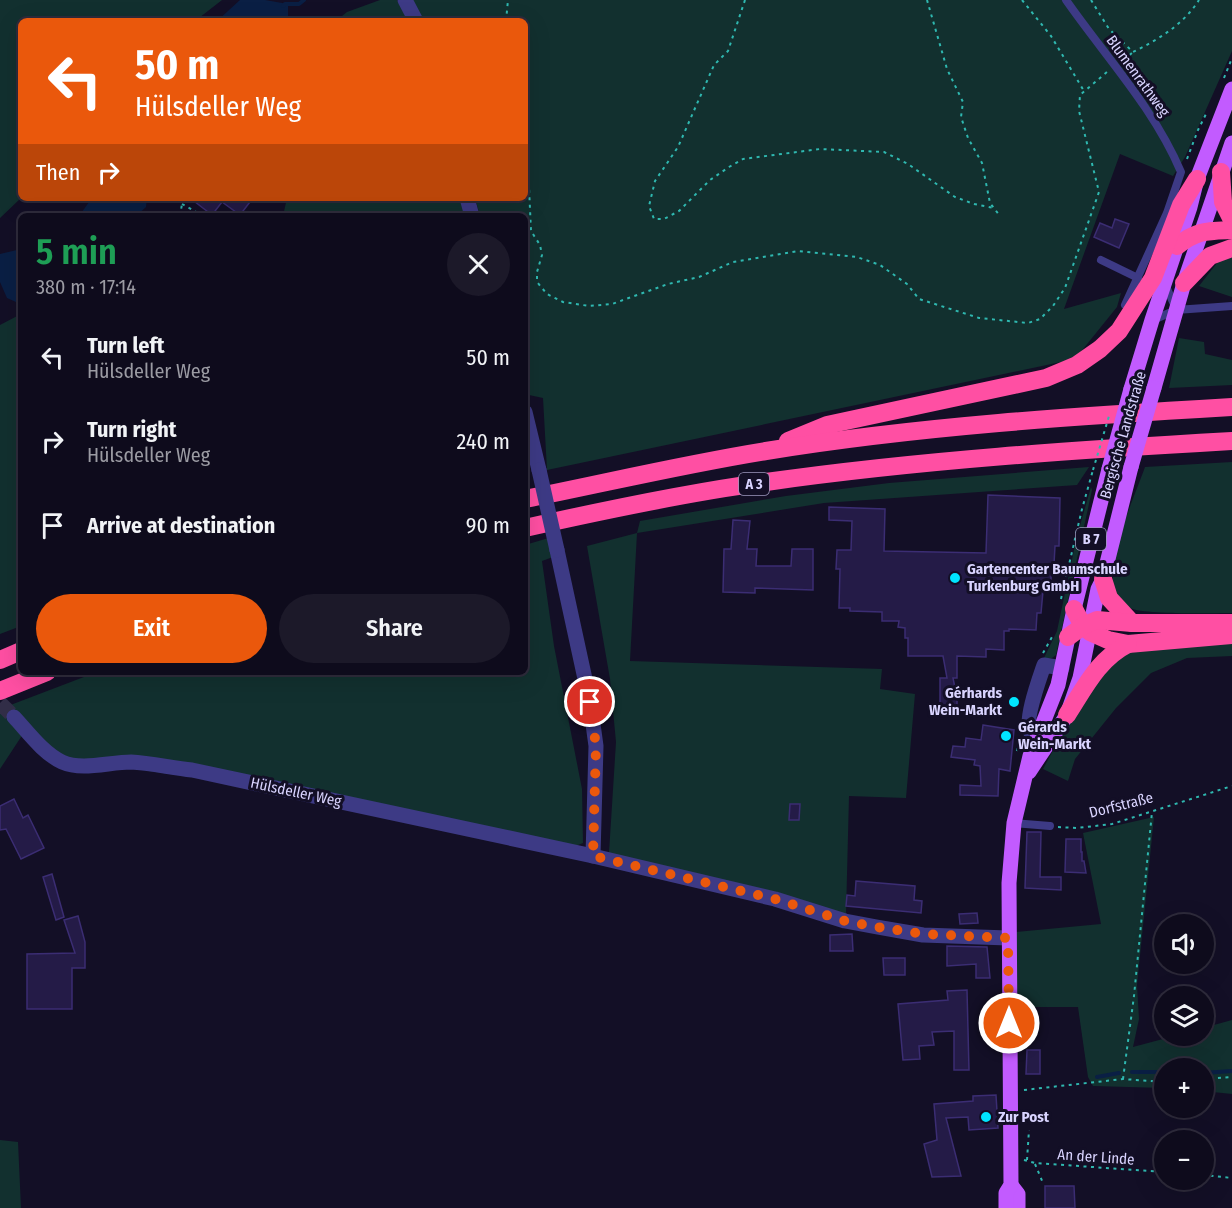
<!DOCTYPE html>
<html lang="en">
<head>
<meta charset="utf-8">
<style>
  :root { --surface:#0e0b1c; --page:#1c1929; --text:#f1f3f6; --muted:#9b9ba3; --line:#2e2b3b; --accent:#ea580c }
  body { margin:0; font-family:"Fira Sans Condensed",sans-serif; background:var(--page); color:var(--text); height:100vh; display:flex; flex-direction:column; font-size:22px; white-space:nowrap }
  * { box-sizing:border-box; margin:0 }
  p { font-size:20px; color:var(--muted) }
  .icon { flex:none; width:33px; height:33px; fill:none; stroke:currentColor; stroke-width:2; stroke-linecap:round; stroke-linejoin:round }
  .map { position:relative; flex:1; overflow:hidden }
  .drawer { position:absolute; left:18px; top:213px; width:510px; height:462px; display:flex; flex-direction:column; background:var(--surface); border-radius:9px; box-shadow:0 6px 24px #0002,0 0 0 2px var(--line) }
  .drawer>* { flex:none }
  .hud { position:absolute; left:18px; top:18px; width:510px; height:183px; border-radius:9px; box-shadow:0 6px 24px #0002,0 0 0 2px var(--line); background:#ea580c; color:#fff; overflow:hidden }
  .controls { position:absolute; left:1154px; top:914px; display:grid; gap:12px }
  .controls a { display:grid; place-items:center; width:60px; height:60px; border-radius:50%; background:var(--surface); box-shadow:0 6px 24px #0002,0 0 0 2px var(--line); font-size:30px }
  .pin { position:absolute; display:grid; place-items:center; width:51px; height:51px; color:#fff; margin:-26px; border:3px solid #fff; border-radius:50%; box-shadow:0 2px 6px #0007 }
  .me { position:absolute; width:66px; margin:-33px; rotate:0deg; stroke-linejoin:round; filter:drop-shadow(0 0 4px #0008) }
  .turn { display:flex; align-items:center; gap:21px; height:126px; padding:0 18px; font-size:27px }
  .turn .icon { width:78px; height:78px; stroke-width:2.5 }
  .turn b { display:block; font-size:42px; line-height:51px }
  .then { display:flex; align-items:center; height:57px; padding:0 18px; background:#0003; gap:12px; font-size:22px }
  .round { display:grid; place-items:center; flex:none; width:63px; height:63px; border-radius:32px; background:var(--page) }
  .head { display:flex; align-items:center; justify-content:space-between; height:102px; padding:0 18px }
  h1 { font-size:36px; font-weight:600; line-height:45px; color:#1e9e55 }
  .cta { display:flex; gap:12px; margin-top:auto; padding:12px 18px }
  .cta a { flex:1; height:69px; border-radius:36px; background:var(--accent); color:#fff; font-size:24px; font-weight:600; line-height:69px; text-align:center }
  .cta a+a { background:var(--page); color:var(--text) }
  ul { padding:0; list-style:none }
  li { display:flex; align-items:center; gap:18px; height:84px; padding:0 18px }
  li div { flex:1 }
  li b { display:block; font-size:22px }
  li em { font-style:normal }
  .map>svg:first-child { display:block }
</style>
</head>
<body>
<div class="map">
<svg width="1232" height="1208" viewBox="0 0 1232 1208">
  <rect width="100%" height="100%" fill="#130f26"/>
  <g fill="#12302f">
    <path d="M0 0H222L195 21H21V198L0 218Z"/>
    <path d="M380 0H397L408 21H336L347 12Z"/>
    <path d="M412 0H1232V51L1185 157 1173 176 1120 154 1064 309 1121 293 1117 307 1075 359 547 470 543 398 529 395 525 379V216H480L475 198H525V21H422Z"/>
    <path d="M287 198H461L466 216H283Z"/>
    <path d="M1232 257V297L1199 286 1221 258Z"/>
    <path d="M21 314V626L0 634V325Z"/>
    <path d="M1179 338 1204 342 1205 354 1232 360V385L1169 388Z"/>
    <path d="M1232 462V613C1212 613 1145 615 1130 608 1121 603 1113 593 1113 582 1110 550 1134 498 1145 467Z"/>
    <path d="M1089 467 1077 485 824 503 637 533 630 661 882 669 880 689 915 694 906 798 849 796 846 914 609 853 616 742 610 679 587 546 637 533 640 521 786 496 889 483Z"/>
    <path d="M1091 487 1092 490 1056 655 1052 658H1044L1057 631 1077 536Z"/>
    <path d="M552 537 553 557 542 561 554 646 582 789 583 843 573 847 382 804 71 760 23 734 0 769V709L97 672H525V545Z"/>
    <path d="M1232 639V656L1187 658 1151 673 1116 708 1075 759 1068 781 1043 769 1078 704 1125 650Z"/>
    <path d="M1154 817 1137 985 1139 1019 1133 1047 1178 1035H1203V1028L1232 1020V1094L1203 1091V1068H1164V1088L1093 1086 1088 1077 1078 1007H1017L1016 932 1101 924 1083 833Z"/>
    <path d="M0 1140 18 1142 21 1208H0Z"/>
  </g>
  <g fill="#0a1f44">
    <path d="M240 0H265L288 4V21H217Z"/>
    <path d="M92 198H147L146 207 136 216H79Z"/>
    <path d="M21 249V299L16 302 7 298 0 282V254Z"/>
  </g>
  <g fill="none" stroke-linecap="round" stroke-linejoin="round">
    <g stroke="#0a1f44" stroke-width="4">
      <path d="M283 6 285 4H299L304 0"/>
      <path d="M1132 1072H1164"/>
      <path d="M1203 1073 1232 1071"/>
      <path d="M1097 1077 1119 1073"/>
    </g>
  </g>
  <g fill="#241b47" stroke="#3b2d73" stroke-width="1.5">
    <path d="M190 198H253L240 215 222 202 212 215Z"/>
    <path d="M1115 219 1129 224 1119 248 1094 237 1100 223 1112 228Z"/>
    <path d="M988 495 1060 498 1059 546H1055L1054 564 1051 563V580H1044L1041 613H1037L1036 630 1009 629V631H1004V650L986 649V657L957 656V678H953L957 698V707L940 706V678H947L943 656H908V638H905V628L898 627 899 621H882V612L850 611V608H839L840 569H836L837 550H851L852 521 829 520V507L885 509 884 551 986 553Z"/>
    <path d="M733 520 750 521 747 549H757L756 566H791L792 549H813V590L755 588V593L723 592 724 549H731Z"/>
    <path d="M983 725 1014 730 1010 771 999 769 998 796 960 795V785L981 786 980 766 974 765 975 760 951 757 953 746 965 747 966 738 981 740Z"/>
    <path d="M14 799 23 818 28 815 44 848 21 859 6 829 0 830V806Z"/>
    <path d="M790 804H800L799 820H789Z"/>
    <path d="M1027 832H1041L1040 877H1061V890L1025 888Z"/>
    <path d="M1066 839H1081V852H1082V861H1084L1086 873 1065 872Z"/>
    <path d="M52 874 64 917 56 920 43 877Z"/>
    <path d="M856 881 915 886 914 900 922 901 921 913 846 906 847 895 855 896Z"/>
    <path d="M977 913 978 923 960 924 959 914Z"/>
    <path d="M78 916 85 942V968H72V1009H27V954L75 953 64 920Z"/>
    <path d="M852 934 853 951H830V935Z"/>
    <path d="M947 946 987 947 990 978H976V964L947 966Z"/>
    <path d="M883 958H905V975H884Z"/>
    <path d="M967 990 969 1070H954V1031L932 1032 934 1045 919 1046 920 1059 903 1060 898 1004 948 1000 947 991Z"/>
    <path d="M1027 1050H1040V1074H1026Z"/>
    <path d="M996 1095 998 1128 969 1130 968 1117 946 1118 961 1176 932 1177 924 1144 937 1140 934 1104 973 1101V1096Z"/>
    <path d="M1045 1186H1074L1075 1208H1045Z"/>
  </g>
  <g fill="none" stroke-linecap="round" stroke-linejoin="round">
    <path stroke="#312d47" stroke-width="15" stroke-dasharray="15 8" stroke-linecap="butt" d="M0 703 14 717"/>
    <g stroke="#2fb8b0" stroke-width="2" stroke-dasharray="3 4.5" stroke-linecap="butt">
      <path d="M745 0 728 51 714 65 678 147 655 181 649 206 654 219H664L679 211 710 180 729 167 743 159 820 149 884 152 908 164 955 197 974 204 994 208"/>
      <path d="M927 0 947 69 963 102 961 117 968 138 982 163 990 203 1000 216"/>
      <path d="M1022 0 1051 36 1084 91"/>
      <path d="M1091 0 1109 29 1133 52C1159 39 1183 25 1199 0"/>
      <path d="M506 21 508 0"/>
      <path d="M1124 60 1133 52"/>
      <path d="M1224 78 1232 58"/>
      <path d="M1187 159 1198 130 1207 112"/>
      <path d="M525 160 529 187 531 231 540 245 542 255 537 272V282L547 294 563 302 589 306 612 304 668 284 699 277 733 262 798 251 857 257 880 265 907 284 919 299 979 318 1028 323 1040 319 1053 306 1065 288 1099 192 1079 111 1080 95 1107 72"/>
      <path d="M182 204 203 216"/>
      <path d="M180 216 183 198"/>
      <path d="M1061 599 1082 509 1093 470"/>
      <path d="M1043 653 1052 637"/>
      <path d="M1017 751 1019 738"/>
      <path d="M1058 827 1077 828 1112 824 1232 786"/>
      <path d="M1123 1079 1134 996 1152 812"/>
      <path d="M1203 1079 1232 1077"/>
      <path d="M1024 1090 1123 1079 1164 1082"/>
      <path d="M1024 1160 1035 1163 1164 1172"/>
      <path d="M1027 1160 1029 1130"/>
      <path d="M1035 1164 1043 1183"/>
      <path d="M1203 1175 1232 1178"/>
    </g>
    <g stroke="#3d3a85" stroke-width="8">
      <path d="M1066 0C1105 56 1154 108 1181 172L1167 213 1125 305"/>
      <path d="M1101 260 1138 278"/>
      <path d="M1165 284 1176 309"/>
      <path d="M1153 320 1176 310 1232 306"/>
      <path d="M1014 823 1050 826"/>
    </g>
    <g stroke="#3d3a85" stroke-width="15">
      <path d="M405 0 416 21"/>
      <path d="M467 198 472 216"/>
      <path d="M525 412 539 470"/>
      <path d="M557 550 590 702 596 746 593 856"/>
      <path d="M14 717C28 732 43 753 62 762 82 771 109 762 131 762 151 763 172 768 192 770L593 856 775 899 845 921 877 927 923 935 1008 938"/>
      <path d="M1049 738C1043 738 1035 738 1031 733 1023 723 1040 677 1044 665L1062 668"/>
    </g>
    <g stroke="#c25bff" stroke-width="15">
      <path d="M1154 388 1184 283 1232 143"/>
      <path d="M1131 389 1152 320 1190 207 1197 179 1232 89"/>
      <path d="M1029 772 1067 715 1080 678 1098 589 1103 579 1131 467"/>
      <path d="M1011 1185 1018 1194V1208"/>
      <path d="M1006 1208V1193L1011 1185 1009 883 1014 823 1030 756 1058 685 1074 609 1109 469"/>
    </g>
    <g stroke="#ff4fa3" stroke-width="18">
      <path d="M1221 172 1223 202 1232 220"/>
      <path d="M1177 246C1197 230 1207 231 1232 230"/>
      <path d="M1184 283 1210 256 1232 248"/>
      <path d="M788 441 827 425 1046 378 1077 365 1100 349 1119 331 1153 278 1181 205 1197 179"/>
      <path d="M525 499C605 483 685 464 766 451 920 426 1077 416 1232 407"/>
      <path d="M525 528C605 510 685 493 766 482 921 460 1076 450 1232 441"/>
      <path d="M1103 579 1109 598 1132 623"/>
      <path d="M1074 609 1083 626 1090 632 1108 640 1128 644 1232 635"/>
      <path d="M1068 637 1083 626 1097 620 1132 623H1232"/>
      <path d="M0 660 21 651"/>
      <path d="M0 691 47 672"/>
      <path d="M1067 715C1084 689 1098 659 1128 644"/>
    </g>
    <path stroke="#2fb8b0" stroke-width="2" stroke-dasharray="3 4.5" stroke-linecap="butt" d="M1093 470 1109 416"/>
    <path stroke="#3d3a85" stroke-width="15" d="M539 470 557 550"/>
    <g stroke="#c25bff" stroke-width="15">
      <path d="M1131 467 1154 388"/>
      <path d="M1109 469 1131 389"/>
    </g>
  </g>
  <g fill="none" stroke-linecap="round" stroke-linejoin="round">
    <path stroke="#ea580c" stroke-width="10" stroke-dasharray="0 18" d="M590 702 596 746 593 856 775 899 845 921 877 927 923 934 1008 938 1009 1023"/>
  </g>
  <g fill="#00e5ff" stroke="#130f26" stroke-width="2">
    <circle cx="955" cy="578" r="6"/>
    <circle cx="1014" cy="702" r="6"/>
    <circle cx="1006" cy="736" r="6"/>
    <circle cx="986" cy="1117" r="6"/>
  </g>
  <g text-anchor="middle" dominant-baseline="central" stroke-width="6" stroke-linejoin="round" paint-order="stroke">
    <g fill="#130f26" stroke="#9e99be" stroke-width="1.5">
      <rect x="739" y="473" width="30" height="22" rx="4.5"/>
      <rect x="1076" y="528" width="30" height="22" rx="4.5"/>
    </g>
    <g font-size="14" font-weight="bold" fill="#d9d4ff">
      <text x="754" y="484">A 3</text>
      <text x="1091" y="539">B 7</text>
    </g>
    <g font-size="15" fill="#d9d4ff" stroke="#130f26">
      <text transform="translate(1138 76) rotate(54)">Blumenrathweg</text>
      <text transform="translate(1123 435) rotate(-74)">Bergische Landstraße</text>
      <text transform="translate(296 792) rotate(12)">Hülsdeller Weg</text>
      <text transform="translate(1121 805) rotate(-14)">Dorfstraße</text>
      <text transform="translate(1096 1157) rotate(4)">An der Linde</text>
    </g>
    <g font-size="15" font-weight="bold" fill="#d9d4ff" stroke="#130f26" text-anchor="start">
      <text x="967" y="569">Gartencenter Baumschule<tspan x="967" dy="17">Turkenburg GmbH</tspan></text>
      <text x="1002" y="693" text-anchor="end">Gérhards<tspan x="1002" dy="17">Wein-Markt</tspan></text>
      <text x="1018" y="727">Gérards<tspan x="1018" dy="17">Wein-Markt</tspan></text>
      <text x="998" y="1117">Zur Post</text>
    </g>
  </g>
</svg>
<div class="controls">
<a><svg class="icon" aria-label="sound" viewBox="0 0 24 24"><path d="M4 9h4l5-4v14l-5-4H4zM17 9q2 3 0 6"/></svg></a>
<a><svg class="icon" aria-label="layers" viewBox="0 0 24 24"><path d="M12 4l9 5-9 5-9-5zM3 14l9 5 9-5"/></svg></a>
<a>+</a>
<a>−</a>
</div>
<div class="pin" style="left:590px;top:702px;background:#d93025"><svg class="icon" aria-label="arrive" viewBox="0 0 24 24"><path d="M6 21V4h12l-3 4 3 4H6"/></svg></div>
<svg class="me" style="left:1009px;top:1023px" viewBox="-20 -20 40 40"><circle r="17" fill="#ea580c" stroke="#fff" stroke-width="3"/><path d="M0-11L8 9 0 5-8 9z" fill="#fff"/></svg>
<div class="hud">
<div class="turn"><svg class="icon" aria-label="left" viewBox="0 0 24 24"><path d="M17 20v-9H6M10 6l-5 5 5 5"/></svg><div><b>50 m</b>Hülsdeller Weg</div></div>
<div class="then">Then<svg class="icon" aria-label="right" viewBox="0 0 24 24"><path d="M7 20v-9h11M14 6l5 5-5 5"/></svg></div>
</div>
<section class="drawer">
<div class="head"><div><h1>5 min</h1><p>380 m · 17:14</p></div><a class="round"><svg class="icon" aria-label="close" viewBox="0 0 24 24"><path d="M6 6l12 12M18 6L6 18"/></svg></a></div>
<ul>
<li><svg class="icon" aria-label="left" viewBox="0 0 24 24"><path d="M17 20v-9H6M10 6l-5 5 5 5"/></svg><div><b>Turn left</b><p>Hülsdeller Weg</p></div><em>50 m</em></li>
<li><svg class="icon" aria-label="right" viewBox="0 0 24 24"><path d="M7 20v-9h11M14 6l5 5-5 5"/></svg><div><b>Turn right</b><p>Hülsdeller Weg</p></div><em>240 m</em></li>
<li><svg class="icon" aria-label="arrive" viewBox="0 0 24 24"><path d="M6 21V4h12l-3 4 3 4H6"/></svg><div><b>Arrive at destination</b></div><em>90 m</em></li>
</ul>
<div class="cta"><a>Exit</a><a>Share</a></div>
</section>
</div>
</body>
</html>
